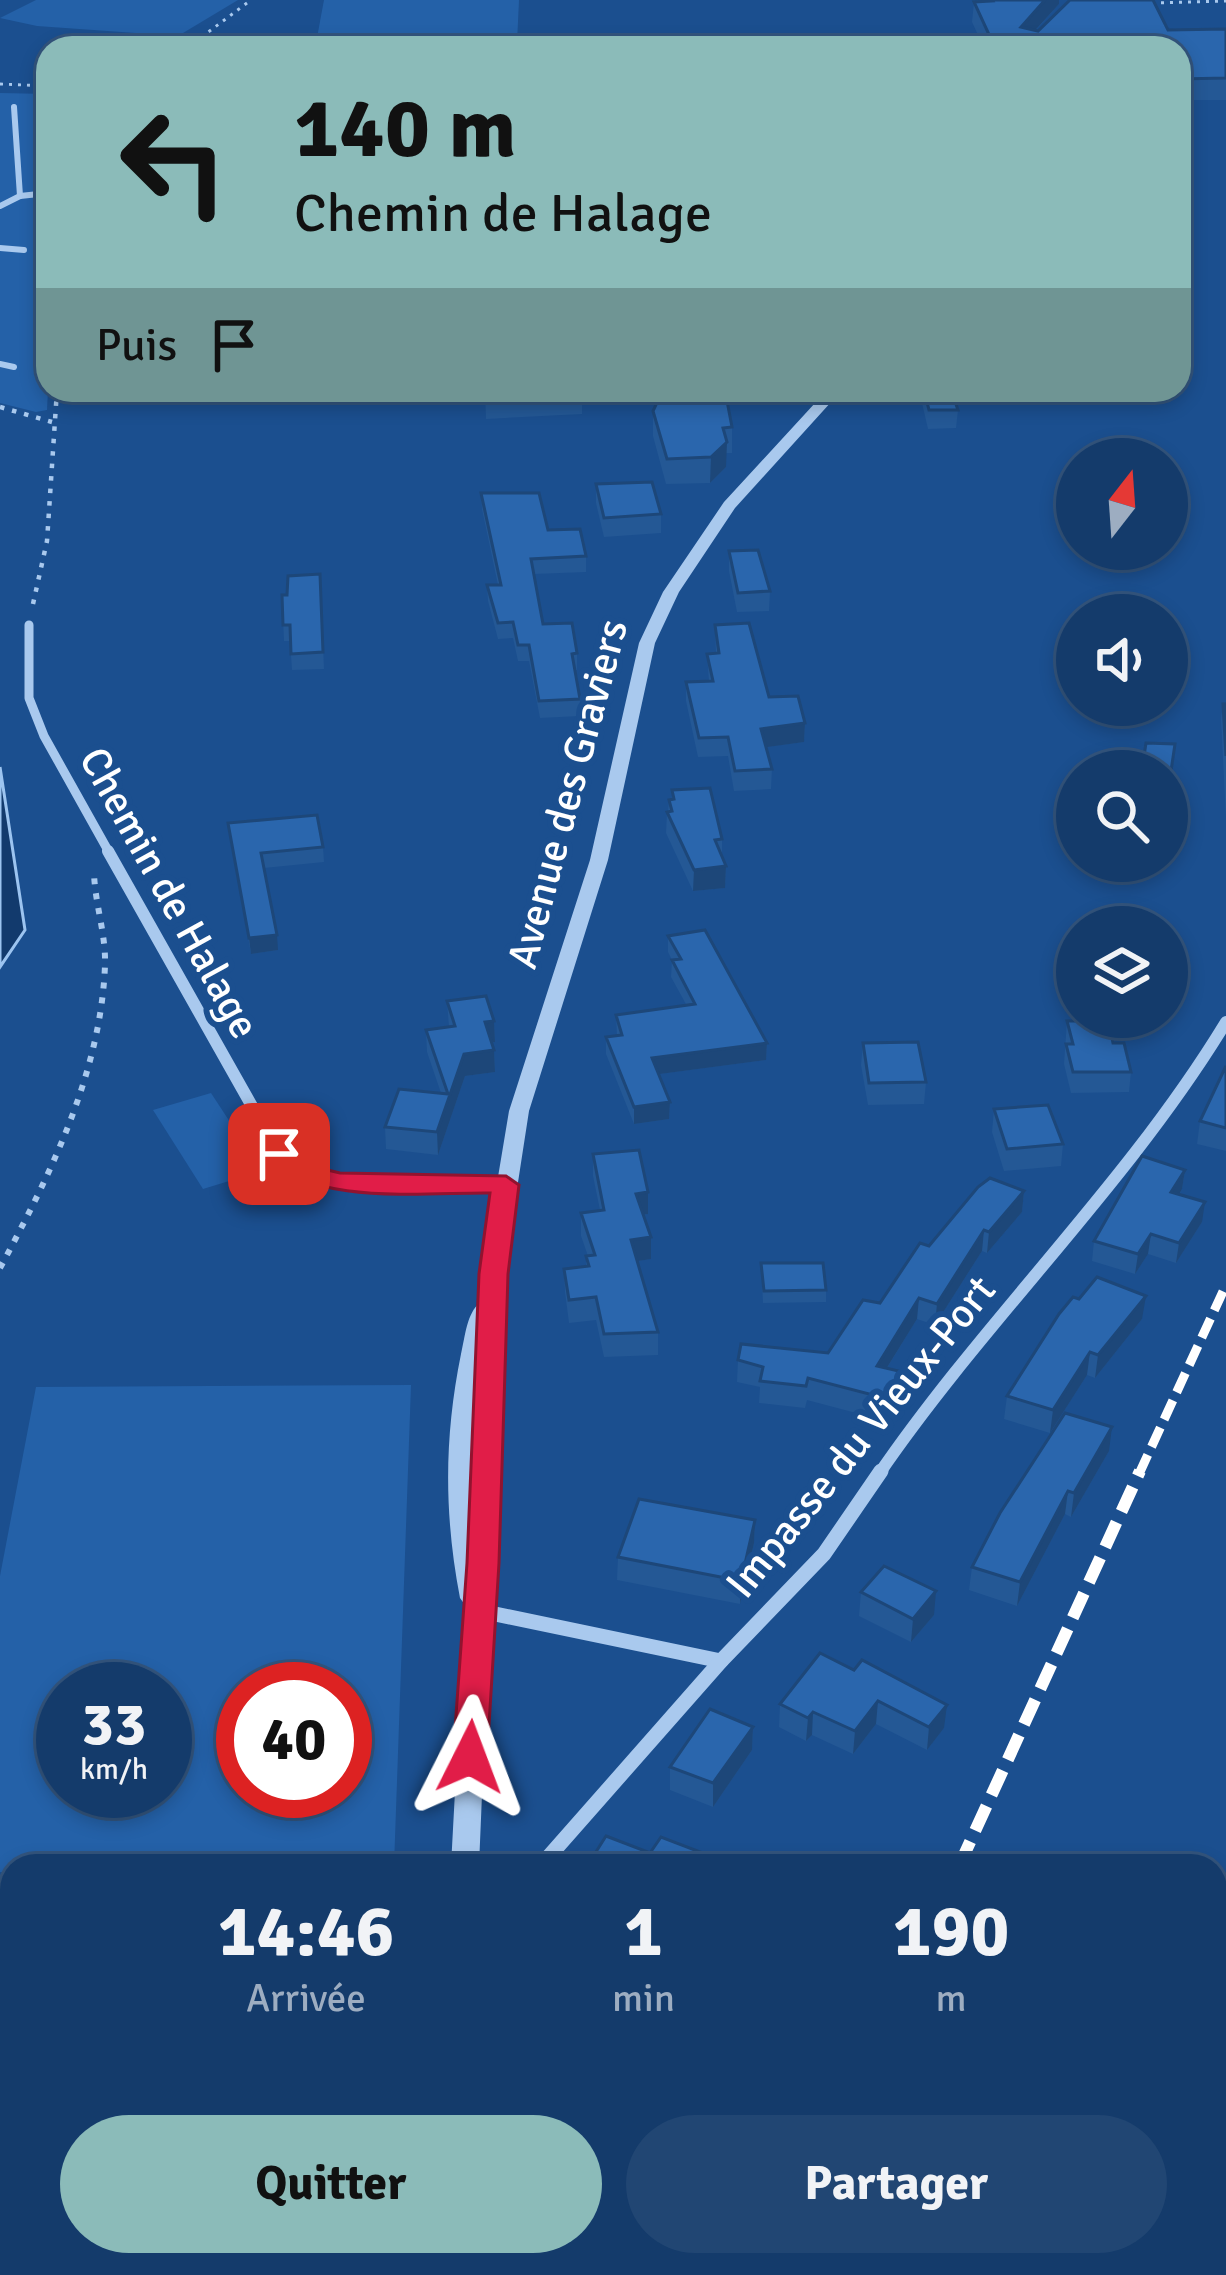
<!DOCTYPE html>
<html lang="fr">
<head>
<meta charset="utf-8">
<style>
  :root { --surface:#143b6b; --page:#214673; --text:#f1f3f6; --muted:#9dadc1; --line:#33557e; --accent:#8bbbb9 }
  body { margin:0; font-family:Signika,sans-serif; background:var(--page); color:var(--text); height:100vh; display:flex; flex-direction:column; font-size:45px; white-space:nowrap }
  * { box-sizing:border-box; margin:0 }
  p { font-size:39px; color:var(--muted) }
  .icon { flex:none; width:66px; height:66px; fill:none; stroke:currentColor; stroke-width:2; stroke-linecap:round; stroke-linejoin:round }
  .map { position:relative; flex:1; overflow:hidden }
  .drawer { position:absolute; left:0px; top:1854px; width:1227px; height:423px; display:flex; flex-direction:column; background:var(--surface); border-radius:36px 36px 0 0; box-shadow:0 6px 18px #0003,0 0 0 3px var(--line) }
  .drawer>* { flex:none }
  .guide { position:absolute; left:36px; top:36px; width:1155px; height:366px; border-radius:36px; box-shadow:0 6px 18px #0003,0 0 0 3px var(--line); background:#8bbbb9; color:#111; overflow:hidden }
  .needle { width:78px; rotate:17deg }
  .tools { position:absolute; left:1056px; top:438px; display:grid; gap:24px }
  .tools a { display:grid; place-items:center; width:132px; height:132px; border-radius:50%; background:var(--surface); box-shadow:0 6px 18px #0003,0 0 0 3px var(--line); font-size:60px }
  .speed { position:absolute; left:36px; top:1662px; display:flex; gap:24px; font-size:60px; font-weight:700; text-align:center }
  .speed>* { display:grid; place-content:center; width:156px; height:156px; border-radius:50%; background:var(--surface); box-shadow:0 6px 18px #0003,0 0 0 3px var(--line); line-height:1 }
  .speed small { font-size:30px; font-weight:400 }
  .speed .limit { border:18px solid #d22; background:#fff; color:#111 }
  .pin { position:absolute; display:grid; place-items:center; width:102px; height:102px; color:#fff; margin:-51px; border-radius:24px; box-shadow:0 6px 18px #0006 }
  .me { position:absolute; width:132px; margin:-66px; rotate:3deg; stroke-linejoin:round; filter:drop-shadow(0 0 9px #0008) }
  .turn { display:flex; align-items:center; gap:42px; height:252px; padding:0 60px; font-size:54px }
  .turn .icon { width:156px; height:156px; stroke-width:2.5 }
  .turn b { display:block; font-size:84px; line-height:102px }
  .then { display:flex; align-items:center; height:114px; padding:0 60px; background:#0003; gap:24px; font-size:45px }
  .eta { display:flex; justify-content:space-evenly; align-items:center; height:204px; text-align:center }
  .eta b { font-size:72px; font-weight:700; line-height:84px }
  .primary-button { display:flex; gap:24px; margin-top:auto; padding:24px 60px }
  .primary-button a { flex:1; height:138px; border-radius:72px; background:var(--accent); color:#111; font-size:48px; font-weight:700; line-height:138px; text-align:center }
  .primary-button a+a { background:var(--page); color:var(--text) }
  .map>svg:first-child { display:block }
</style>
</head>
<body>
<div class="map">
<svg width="1226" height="2275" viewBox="0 0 1226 2275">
  <rect width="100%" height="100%" fill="#1b4f8f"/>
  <g fill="#2461a8" fill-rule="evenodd">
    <path d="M36 0H238L178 36 37 26 0 18Z"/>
    <path d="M324 0H519L517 43H316Z"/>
    <path d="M0 93 48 94V390L47 410 36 412 0 403Z"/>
    <path d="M211 1093 262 1171 203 1189 153 1110Z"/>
    <path d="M411 1385 394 1866H12V1872H0V1576L36 1387ZM165 1689V1791H63V1689ZM243 1689H345V1791H243Z"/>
    <rect x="0" y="1931" width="12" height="216"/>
  </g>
  <path fill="#123a6d" stroke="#9cc4f0" stroke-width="3" d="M0 767 25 930 0 967Z"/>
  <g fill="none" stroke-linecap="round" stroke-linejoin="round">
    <g stroke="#a9c9ee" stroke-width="3" stroke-dasharray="3 6" stroke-linecap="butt">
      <path d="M1152 3 1226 1"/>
      <path d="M187 48 251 0"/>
      <path d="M0 84 48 86"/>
    </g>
    <g stroke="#a9c9ee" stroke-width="4.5" stroke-dasharray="4.5 8" stroke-linecap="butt">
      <path d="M0 407 52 422"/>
      <path d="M33 604 47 541 57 390"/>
    </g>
    <path stroke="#a9c9ee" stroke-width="6" stroke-dasharray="6 9" stroke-linecap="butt" d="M0 1268C50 1175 101 1073 105 965 106 934 95 904 94 873"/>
    <g stroke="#a9c9ee" stroke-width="6">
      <path d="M14 107 20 196"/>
      <path d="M0 206 20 196 48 193"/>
      <path d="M0 248 24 250"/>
      <path d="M0 364 14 367"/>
    </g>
    <path stroke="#a9c9ee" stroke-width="9" d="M29 625V698L44 736 110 854"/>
    <g stroke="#a9c9ee" stroke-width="12">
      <path d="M108 851 279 1154 306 1174 340 1181 506 1185"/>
      <path d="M879 1474C986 1318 1127 1185 1226 1022"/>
    </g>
    <g stroke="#a9c9ee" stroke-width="15">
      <path d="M476 1610 721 1661"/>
      <path d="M522 1866 544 1862 721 1661 824 1554 881 1471"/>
      <path d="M876 2275 880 2265"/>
    </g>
    <g fill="#a9c9ee" fill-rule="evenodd">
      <path d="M827 390H842L735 508 679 592 655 643 608 860 529 1111 504 1273 479 1866H451L465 1605 460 1598C444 1515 444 1437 461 1354 465 1337 467 1312 480 1303L482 1273 509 1111 590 860 639 643 663 592 724 502Z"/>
      <path d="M388 2265H418L416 2275H386Z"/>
    </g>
    <path stroke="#fff" stroke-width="9" stroke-dasharray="21 9" stroke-linecap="butt" d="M1139 1474 1226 1285"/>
    <g stroke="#fff" stroke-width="12" stroke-dasharray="27 12" stroke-linecap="butt">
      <path d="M959 1866 1140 1471"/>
      <path d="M771 2275 776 2265"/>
    </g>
  </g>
  <g fill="#245895">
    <path d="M987 0H1059V4L1035 31 1226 29V100H1179V48H984L972 22 974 2Z"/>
    <path d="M485 390H582V414L486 419Z"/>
    <path d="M919 390H951L958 410 956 428 928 429Z"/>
    <path d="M653 411 732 427V453H726V467L710 483 666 484 653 436Z"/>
    <path d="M596 484 661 514V533L604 537 596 503Z"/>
    <path d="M481 493 548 530 586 556V572L534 574 543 624 577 653V670H575L580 699V716L540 718 529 661H518L513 638 498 639 488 601 487 585H498L482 509Z"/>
    <path d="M729 551 770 591 769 611 737 612 729 571Z"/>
    <path d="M320 574 324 669 292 670 290 641H284L282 595H287Z"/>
    <path d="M715 625 769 697 805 723 804 742 766 747 772 769 771 789 734 791 728 756 698 757 686 701V682L709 681 707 654H716Z"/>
    <path d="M1223 704H1226V818L1221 719Z"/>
    <path d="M1146 743 1175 744 1170 782H1167V771H1142Z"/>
    <path d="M672 790 722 839V856L726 866 725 888 693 891 666 833 667 812H668L669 800 672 799Z"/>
    <path d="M228 823 323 847 324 862 264 868 278 950 251 954Z"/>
    <path d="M668 936 767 1043 766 1060 659 1074 670 1102 669 1119 634 1124 606 1054V1037L617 1036 616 1015 687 1006 671 977 672 960 668 952Z"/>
    <path d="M447 1001 494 1021 495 1042 492 1043 494 1050 495 1072 465 1076 438 1155 386 1149 385 1127 441 1093 427 1052 426 1030 449 1027Z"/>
    <path d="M1067 1021 1113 1043 1131 1072 1129 1092 1071 1093 1064 1064Z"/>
    <path d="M863 1043 926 1082 924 1104 868 1105 861 1065Z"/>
    <path d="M1226 1066V1151L1197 1144 1200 1121Z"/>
    <path d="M994 1109 1063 1144 1061 1166 1004 1171 992 1132Z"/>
    <path d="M593 1154 648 1192V1214L644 1215 651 1259 637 1261 658 1332V1355L604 1357 596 1320 569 1323 565 1292 564 1269 586 1266V1256H588L581 1236V1213L600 1210 593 1176Z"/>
    <path d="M1185 1170 1182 1189 1179 1195 1202 1222 1176 1263 1148 1254 1135 1274 1092 1261 1094 1241Z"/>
    <path d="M1024 1191 1022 1212 987 1253 982 1251 935 1325 917 1319 887 1368 903 1372 901 1393 890 1422 807 1400 805 1408 759 1403 760 1387 737 1382 738 1360 828 1353 880 1303 929 1246Z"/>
    <path d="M761 1263 826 1290V1302L763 1303Z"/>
    <path d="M1079 1299 1142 1319 1095 1378 1087 1375 1050 1433 1004 1419 1007 1396Z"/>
    <path d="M1109 1451 1071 1517 1065 1514 1017 1606 969 1590 972 1567Z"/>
    <path d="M755 1520 754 1543 740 1604 617 1580 618 1557Z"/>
    <path d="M861 1592 934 1615 911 1642 859 1616Z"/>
    <path d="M820 1653 944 1728 927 1750 876 1724 853 1754 812 1735 806 1741 779 1727 780 1704Z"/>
    <path d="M753 1727 752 1750 713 1807 670 1790V1767Z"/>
    <path d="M462 2265H716L713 2275H482Z"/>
  </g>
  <g fill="#1d4779">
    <path d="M1045 0H1059V4L1019 48 1021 27Z"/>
    <path d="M727 442 726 467 710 483 711 457Z"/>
    <path d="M805 723 804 742 761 748V729Z"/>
    <path d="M726 866 725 888 693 891 694 870Z"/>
    <path d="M277 935 278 950 251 954 249 938Z"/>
    <path d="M494 1021 495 1042 485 1044V1022Z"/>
    <path d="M767 1043 766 1060 652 1075V1058Z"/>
    <path d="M494 1050 495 1072 465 1076 438 1155 437 1132 464 1054Z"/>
    <path d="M670 1102 669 1119 634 1124V1107Z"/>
    <path d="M1185 1170 1182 1189 1169 1212 1171 1192Z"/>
    <path d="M1024 1191 1022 1212 987 1253 989 1232Z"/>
    <path d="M648 1192V1214L636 1216V1194Z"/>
    <path d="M1205 1202 1202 1222 1176 1263 1179 1243Z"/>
    <path d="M984 1230 982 1251 935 1325 937 1304Z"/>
    <path d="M1151 1234 1148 1254 1135 1274 1138 1254Z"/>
    <path d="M651 1237V1259L631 1262V1240Z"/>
    <path d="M1146 1296 1142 1319 1095 1378 1098 1355Z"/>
    <path d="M919 1298 917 1319 875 1387 877 1366Z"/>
    <path d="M1090 1352 1087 1375 1050 1433 1053 1410Z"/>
    <path d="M903 1372 901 1393 890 1422 892 1400Z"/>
    <path d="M1112 1427 1109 1451 1071 1517 1074 1493Z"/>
    <path d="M1068 1491 1065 1514 1017 1606 1020 1582Z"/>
    <path d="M755 1520 754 1543 740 1604 741 1581Z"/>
    <path d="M936 1591 934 1615 911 1642 913 1619Z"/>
    <path d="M878 1701 876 1724 853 1754 855 1731Z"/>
    <path d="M947 1705 944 1728 927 1750 929 1727Z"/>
    <path d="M813 1712 812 1735 806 1741 808 1718Z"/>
    <path d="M753 1727 752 1750 713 1807V1783Z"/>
    <path d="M706 2265H716L713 2275H700Z"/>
  </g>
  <g fill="#2a66ad" stroke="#1d4779" stroke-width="3">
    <path d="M991 0H1045L1021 27 1038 31 1070 0H1153L1168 30 1226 29V78L1179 79V48H1017L1015 40 991 39 974 2 992 1Z"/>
    <path d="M894 41 897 48H869L866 42Z"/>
    <path d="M485 390H580L485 395Z"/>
    <path d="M924 390H951L958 410H929Z"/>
    <path d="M660 396 727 401 732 427 723 428 727 442 711 457 667 459 653 411Z"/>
    <path d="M652 482 661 514 604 518 596 484Z"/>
    <path d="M481 493H539L548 530 580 529 586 556 531 559 543 624 572 623 577 653 572 654 580 699 539 701 529 645H518L513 622 498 623 487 585H501Z"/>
    <path d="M758 550 770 591 738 593 729 551Z"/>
    <path d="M320 574 323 652 291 654 290 625H283L282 595H287L288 576Z"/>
    <path d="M749 623 769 697 798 696 805 723 761 729 772 769 735 771 728 737 699 738 686 682 713 681 707 654 719 653 715 625Z"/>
    <path d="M1223 704H1226V756Z"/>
    <path d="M1146 743 1175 744 1171 771 1142 769Z"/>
    <path d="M710 788 722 839 715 840 726 866 694 870 667 812 672 811 669 800 674 799 672 790Z"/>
    <path d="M317 815 323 847 261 853 277 935 249 938 228 823Z"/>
    <path d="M705 930 767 1043 652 1058 670 1102 634 1107 606 1037 622 1035 616 1015 695 1004 672 960 681 959 668 936Z"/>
    <path d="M486 996 494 1021 485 1022 494 1050 464 1054 437 1132 385 1127 399 1089 448 1094 426 1030 455 1026 447 1001Z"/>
    <path d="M1067 1021H1108L1113 1043H1124L1131 1072H1073L1066 1044H1073Z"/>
    <path d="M918 1042 926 1082 869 1083 863 1043Z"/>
    <path d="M1226 1066V1128L1200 1121Z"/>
    <path d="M1048 1105 1063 1144 1007 1149 994 1109Z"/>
    <path d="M639 1150 648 1192 636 1194 651 1237 631 1240 658 1332 604 1334 596 1297 569 1300 564 1269 589 1266 586 1256 595 1255 581 1213 604 1210 593 1154Z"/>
    <path d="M1142 1156 1185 1170 1171 1192 1205 1202 1179 1243 1151 1234 1138 1254 1094 1241Z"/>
    <path d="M990 1178 1024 1191 989 1232 984 1230 937 1304 919 1298 877 1366 903 1372 892 1400 808 1378 806 1386 760 1381 763 1367 738 1360 741 1344 828 1353 863 1300 880 1303 920 1243 929 1246 978 1187Z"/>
    <path d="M761 1263H823L826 1290 764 1291Z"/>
    <path d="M1097 1277 1146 1296 1098 1355 1090 1352 1053 1410 1007 1396 1059 1314 1073 1297 1079 1299Z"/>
    <path d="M1065 1413 1112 1427 1074 1493 1068 1491 1020 1582 972 1567 1000 1513Z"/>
    <path d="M639 1499 755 1520 741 1581 618 1557Z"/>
    <path d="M884 1566 936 1591 913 1619 861 1592Z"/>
    <path d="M820 1653 854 1670 862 1660 947 1705 929 1727 878 1701 855 1731 813 1712 808 1718 780 1704Z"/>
    <path d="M710 1709 753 1727 713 1783 670 1767Z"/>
    <path d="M606 1836 650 1853 661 1837 708 1855 701 1866H587Z"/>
    <path d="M507 2265H706L700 2275H526Z"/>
  </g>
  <path fill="#e11d48" stroke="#92132f" stroke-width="3" d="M279 1146 315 1167 340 1173 506 1176 519 1185 508 1274 499 1563 487 1757 482 1767 470 1771 458 1767 453 1757 467 1563 479 1274 490 1193C428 1192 307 1207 265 1154Z"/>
  <g text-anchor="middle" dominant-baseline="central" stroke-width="12" stroke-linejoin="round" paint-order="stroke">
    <g font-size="42" fill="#fff" stroke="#1b4f8f">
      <text transform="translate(568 794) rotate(-75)">Avenue des Graviers</text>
      <text transform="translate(169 893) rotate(61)">Chemin de Halage</text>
      <text transform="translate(861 1437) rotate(-51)">Impasse du Vieux-Port</text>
    </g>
  </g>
</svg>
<div class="tools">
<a><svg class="needle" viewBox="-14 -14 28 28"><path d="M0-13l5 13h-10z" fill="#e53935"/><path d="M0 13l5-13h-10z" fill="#9dadc1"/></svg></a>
<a><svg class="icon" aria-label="sound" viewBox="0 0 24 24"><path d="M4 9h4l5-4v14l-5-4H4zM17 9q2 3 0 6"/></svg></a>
<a><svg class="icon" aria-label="search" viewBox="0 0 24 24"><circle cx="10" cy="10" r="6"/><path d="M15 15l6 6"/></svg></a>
<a><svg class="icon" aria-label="layers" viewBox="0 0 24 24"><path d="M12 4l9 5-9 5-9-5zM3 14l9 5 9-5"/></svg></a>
</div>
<div class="speed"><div>33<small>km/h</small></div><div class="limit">40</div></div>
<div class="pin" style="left:279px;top:1154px;background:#d93025"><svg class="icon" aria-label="arrive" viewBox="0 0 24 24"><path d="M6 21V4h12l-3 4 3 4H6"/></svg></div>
<svg class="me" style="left:470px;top:1757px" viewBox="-20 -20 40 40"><path d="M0-17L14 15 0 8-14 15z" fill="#e11d48" stroke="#fff" stroke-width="4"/></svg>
<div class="guide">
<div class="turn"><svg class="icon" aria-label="left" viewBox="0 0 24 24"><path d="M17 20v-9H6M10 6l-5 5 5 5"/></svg><div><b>140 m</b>Chemin de Halage</div></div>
<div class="then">Puis<svg class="icon" aria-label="arrive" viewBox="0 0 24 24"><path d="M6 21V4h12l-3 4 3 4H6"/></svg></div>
</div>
<section class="drawer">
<div class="eta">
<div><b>14:46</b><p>Arrivée</p></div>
<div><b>1</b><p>min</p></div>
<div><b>190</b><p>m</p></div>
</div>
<div class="primary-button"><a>Quitter</a><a>Partager</a></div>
</section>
</div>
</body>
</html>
